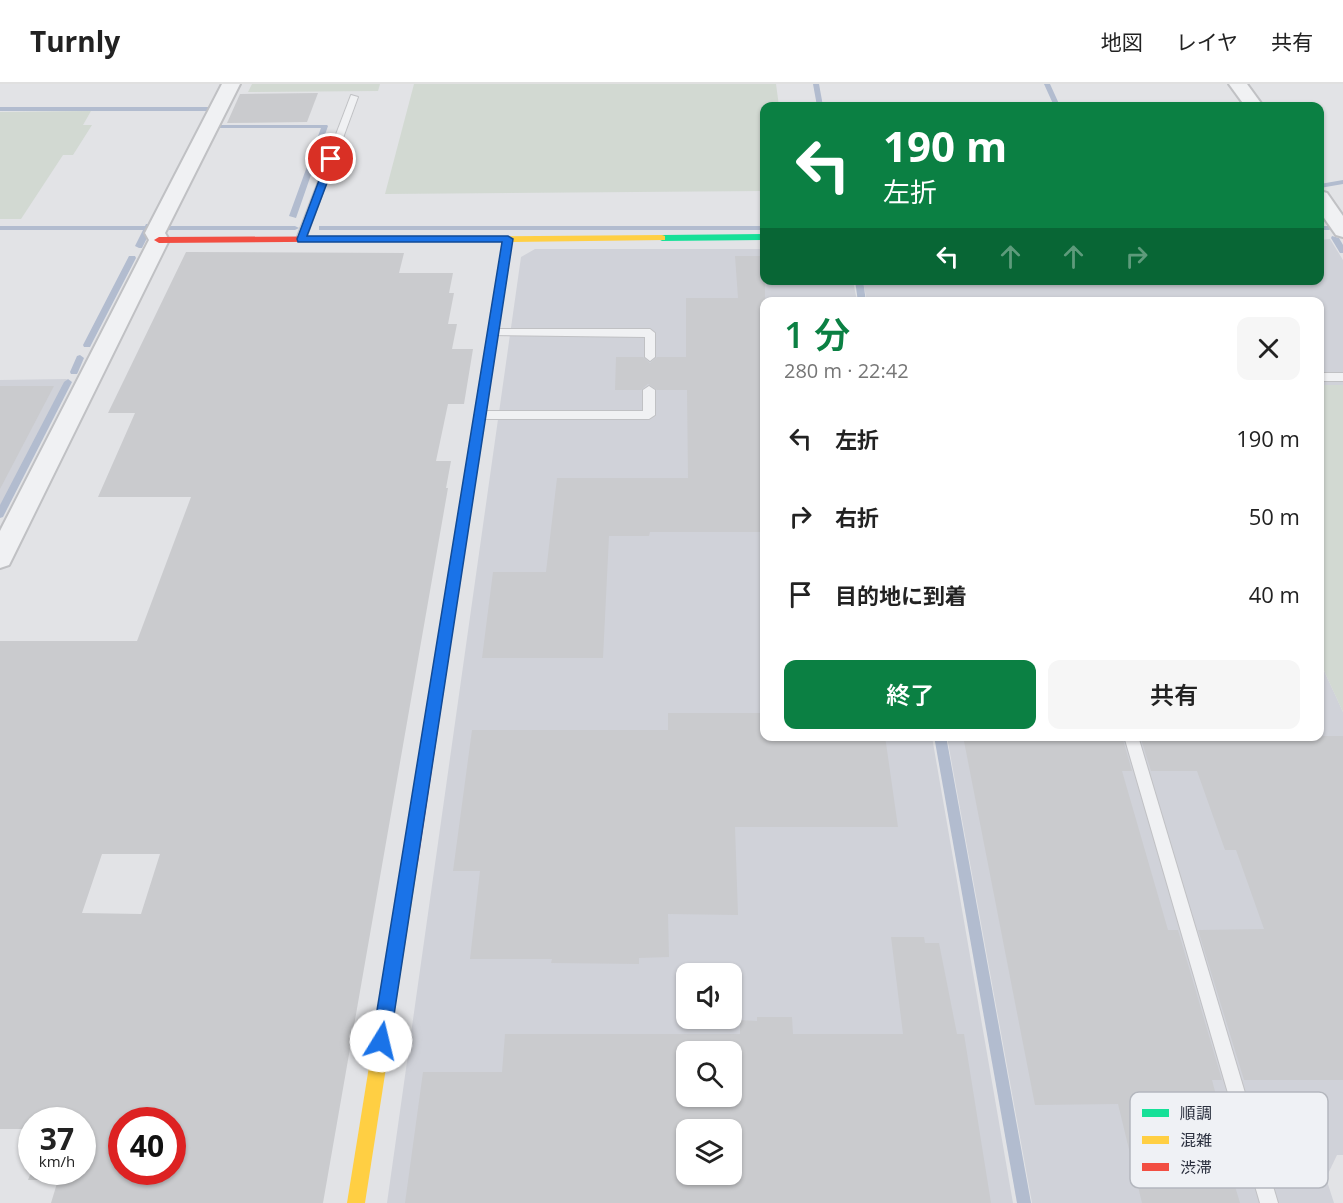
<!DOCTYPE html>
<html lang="ja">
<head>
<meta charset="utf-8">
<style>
  :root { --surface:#fff; --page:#f6f6f6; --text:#222; --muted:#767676; --line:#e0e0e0; --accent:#0b8043 }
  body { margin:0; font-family:"Open Sans","Noto Sans JP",sans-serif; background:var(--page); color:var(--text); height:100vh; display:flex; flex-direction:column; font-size:22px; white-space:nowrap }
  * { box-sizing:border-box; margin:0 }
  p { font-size:20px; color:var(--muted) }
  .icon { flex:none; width:33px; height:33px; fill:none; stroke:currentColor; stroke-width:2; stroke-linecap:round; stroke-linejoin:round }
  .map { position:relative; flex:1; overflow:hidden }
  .side { position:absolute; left:760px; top:213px; width:564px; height:444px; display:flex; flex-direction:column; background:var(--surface); border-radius:12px; box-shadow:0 2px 4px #0004 }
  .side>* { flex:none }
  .banner { position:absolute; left:760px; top:18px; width:564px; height:183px; border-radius:12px; box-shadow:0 2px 4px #0004; background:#0b8043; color:#fff; overflow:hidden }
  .controls { position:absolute; left:676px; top:879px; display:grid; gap:12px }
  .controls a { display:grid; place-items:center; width:66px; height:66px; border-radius:12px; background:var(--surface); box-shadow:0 2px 4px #0004; font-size:30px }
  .speed { position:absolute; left:18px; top:1023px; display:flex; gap:12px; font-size:30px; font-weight:700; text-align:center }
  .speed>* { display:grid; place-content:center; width:78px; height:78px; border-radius:50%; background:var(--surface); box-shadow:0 2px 4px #0004; line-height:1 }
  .speed small { font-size:15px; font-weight:400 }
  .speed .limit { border:9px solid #d22; background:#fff; color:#111 }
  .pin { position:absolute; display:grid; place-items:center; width:51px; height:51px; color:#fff; margin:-26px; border:3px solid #fff; border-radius:50%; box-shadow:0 2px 6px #0007 }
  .me { position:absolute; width:66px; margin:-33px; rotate:9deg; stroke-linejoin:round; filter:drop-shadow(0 0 4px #0008) }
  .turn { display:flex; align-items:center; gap:21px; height:126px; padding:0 24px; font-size:27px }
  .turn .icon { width:78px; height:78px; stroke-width:2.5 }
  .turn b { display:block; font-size:42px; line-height:51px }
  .lanes { display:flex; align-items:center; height:57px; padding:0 24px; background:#0003; justify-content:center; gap:30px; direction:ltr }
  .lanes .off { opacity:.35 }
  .round { display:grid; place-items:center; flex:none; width:63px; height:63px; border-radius:12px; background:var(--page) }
  .headline { display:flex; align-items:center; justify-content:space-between; height:102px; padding:0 24px }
  h1 { font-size:36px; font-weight:600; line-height:45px; color:var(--accent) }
  .primary-button { display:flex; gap:12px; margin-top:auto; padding:12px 24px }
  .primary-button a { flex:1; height:69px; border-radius:12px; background:var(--accent); color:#fff; font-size:24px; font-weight:600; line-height:69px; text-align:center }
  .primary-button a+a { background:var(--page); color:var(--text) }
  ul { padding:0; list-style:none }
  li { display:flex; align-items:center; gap:18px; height:78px; padding:0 24px }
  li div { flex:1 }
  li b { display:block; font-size:22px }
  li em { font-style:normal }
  header { display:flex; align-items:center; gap:36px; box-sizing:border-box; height:84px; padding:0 30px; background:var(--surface); border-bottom:2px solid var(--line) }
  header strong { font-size:28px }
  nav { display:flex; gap:33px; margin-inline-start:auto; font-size:21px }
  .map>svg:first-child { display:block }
</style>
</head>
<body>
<header>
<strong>Turnly</strong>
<nav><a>地図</a><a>レイヤ</a><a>共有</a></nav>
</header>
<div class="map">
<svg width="1343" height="1119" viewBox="0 0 1343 1119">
  <rect width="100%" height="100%" fill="#e2e3e6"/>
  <g fill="#d0d2d9" fill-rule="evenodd">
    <path d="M1330 155 1343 176V301H1320V218H867L863 197 1320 196V156Z"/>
    <path d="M535 165H765V196L853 197 857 217 765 218V652L932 653 1013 1119H387L521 173ZM687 890H732V934H687ZM687 968H732V1012H687ZM687 1046H732V1090H687Z"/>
    <path d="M67 295 0 424V296Z"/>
    <path d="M1320 578 1343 628V1071H1337L1326 1094 1334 1119H1032L947 653 1320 652Z"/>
  </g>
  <g fill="#d2d9d2">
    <path d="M252 0H380L378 7 248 8Z"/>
    <path d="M414 0H776L779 22H765V107L385 110Z"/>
    <path d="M91 27 83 41H92L73 71H63L21 135H0V28Z"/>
    <path d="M1320 301H1343V628L1320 578Z"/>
  </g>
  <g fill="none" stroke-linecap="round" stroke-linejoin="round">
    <g fill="#b2bccf" fill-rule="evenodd">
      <path d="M813 0H819L823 22H817Z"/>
      <path d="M1044 0H1050L1060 22H1054Z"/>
      <path d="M1229 0H1235L1251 22H1245Z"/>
      <path d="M0 23H209L212 25 209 27H0Z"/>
      <path d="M218 41H327L328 42 296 134 289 132 321 44H220L217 42Z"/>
      <path d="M1343 96V100L1320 104V100Z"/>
      <path d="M146 140H152L154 144 151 146 142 164H139L135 162 143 146H0V142H145Z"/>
      <path d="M165 142H295L299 144 295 146H168L164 144Z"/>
      <rect x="319" y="142" width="446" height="4"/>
      <path d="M1320 142H1329L1333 144 1329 146H1320Z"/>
      <path d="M1332 152 1339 154 1343 161V169H1340L1331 154Z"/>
      <path d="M129 172H135L136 174 91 261 90 263H84L83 261Z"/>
      <path d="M855 196H863L866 218H858Z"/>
      <path d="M80 271 84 274 78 288 77 290H71L70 288 77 272Z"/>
      <path d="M68 295 72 298 3 433 0 434V421L64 298Z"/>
      <path d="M934 652H946L1031 1119H1017Z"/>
    </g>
  </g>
  <g fill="#cacbce" fill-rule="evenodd">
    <path d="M318 9 307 38 227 39 240 10Z"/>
    <path d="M186 168 404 169 399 189H453L449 209H454L448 240H457L452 265H473L464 320H448L436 377H451L446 404H448L323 1119H51L58 1096H28L32 1086V1088H82V1036H32V1045H0V557H137L191 413H98L135 329H108ZM102 770H160L141 830 82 829ZM122 1036H172V1088H122Z"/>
    <path d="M735 172H765V448H650L649 452H609L603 574H482L493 488H546L557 394H688L687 306H657L648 300 641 306H615L616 273H643L650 279 657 273H686V214H738Z"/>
    <path d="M0 302H54L0 405Z"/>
    <path d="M668 629H765V652H885L898 743H735L738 831 668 830 669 873 639 874V880L551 879 552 875H470L480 787H453L472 646H668Z"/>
    <path d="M963 652H1122L1132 687H1122L1168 846H1178L1222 996H1212L1216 1011H1208L1240 1119H1142L1118 1020 1035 1021Z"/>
    <path d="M1140 652H1343V996H1244L1198 846 1264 845 1236 766H1225L1197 687H1151Z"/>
    <path d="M891 853H924L925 859H939L957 950H964L991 1119H405L423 988H502L505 950H740V936L757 937V933H792L793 950H903ZM687 968H732V1012H687ZM687 1046H732V1090H687Z"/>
  </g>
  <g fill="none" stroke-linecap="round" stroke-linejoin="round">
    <defs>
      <g id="lane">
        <path d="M351 11 358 13 306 155 298 157 296 155Z"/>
        <path d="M493 245H650L655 249V273L650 277 645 273V253L489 251 488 249Z"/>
        <rect x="1320" y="289" width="23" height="8"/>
        <path d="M649 302 655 306V331L649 335H480L474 331 480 327H643V306Z"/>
        <path d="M1124 652H1138L1278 1119H1260Z"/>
      </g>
      <g id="street">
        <path d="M222 0H240L165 149 169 156 13 473 9 481 0 484V447L149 156 145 149Z"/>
        <path d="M1229 0H1247L1263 22H1245Z"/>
        <path d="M1320 107 1327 109 1343 132V153L1336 151 1320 128Z"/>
      </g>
    </defs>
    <use href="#lane" stroke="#c0c1c4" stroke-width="2"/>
    <use href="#street" stroke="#c0c1c4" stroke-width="4"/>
    <use href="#lane" fill="#f0f1f3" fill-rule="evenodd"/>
    <use href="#street" fill="#f0f1f3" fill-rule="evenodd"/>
    <path fill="#16e098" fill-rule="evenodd" d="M765 150V156L662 157 657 154 662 151Z"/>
    <g fill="#ffcf43" fill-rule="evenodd">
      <path d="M662 151 665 152V156L512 158 473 413 471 416H463L461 413 503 158H415L410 155 412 153Z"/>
      <path d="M410 770 416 773 418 778 365 1119H347L402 778 404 773Z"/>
    </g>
    <g fill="#f24e42" fill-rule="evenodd">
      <path d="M415 152 420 155 418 157 159 159 154 156 159 153Z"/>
      <path d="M467 408 473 413 418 778 416 783 410 786 404 783 402 778 461 413Z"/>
    </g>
  </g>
  <path fill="#1a73e8" stroke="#114b97" stroke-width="1.5" d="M331 72 336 75 307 152H508L513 155 390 957 387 963 381 966 375 963 372 957 502 158H298L297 155 327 75Z"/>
  <rect x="1130" y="1008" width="198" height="96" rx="9" fill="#eff1f5" stroke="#b4b7be" stroke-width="1.5"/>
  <rect x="1142" y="1025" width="27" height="8" fill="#16e098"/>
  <rect x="1142" y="1052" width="27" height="8" fill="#ffcf43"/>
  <rect x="1142" y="1079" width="27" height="8" fill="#f24e42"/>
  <g font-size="16" fill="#2a2f3e">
    <text x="1180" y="1035">順調</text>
    <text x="1180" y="1062">混雑</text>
    <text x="1180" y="1089">渋滞</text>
  </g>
</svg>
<div class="controls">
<a><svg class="icon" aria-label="sound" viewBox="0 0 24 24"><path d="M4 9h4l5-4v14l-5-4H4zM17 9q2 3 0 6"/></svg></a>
<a><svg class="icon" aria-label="search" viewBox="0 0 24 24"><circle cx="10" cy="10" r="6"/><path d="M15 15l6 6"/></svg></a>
<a><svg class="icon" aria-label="layers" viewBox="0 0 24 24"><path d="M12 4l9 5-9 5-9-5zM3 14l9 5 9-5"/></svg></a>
</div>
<div class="speed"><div>37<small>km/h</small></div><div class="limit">40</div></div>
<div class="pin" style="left:331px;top:75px;background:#d93025"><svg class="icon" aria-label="arrive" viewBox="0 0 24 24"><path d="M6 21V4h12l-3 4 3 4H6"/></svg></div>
<svg class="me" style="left:381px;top:957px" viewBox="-20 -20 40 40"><circle r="19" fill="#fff"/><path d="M0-13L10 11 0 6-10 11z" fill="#1a73e8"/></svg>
<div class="banner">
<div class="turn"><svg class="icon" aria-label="left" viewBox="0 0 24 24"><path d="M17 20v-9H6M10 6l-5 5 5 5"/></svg><div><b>190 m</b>左折</div></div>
<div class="lanes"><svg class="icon" aria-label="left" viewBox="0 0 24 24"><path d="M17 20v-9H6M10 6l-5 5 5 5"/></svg><svg class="icon off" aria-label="ahead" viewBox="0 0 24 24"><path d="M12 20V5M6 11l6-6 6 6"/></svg><svg class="icon off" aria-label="ahead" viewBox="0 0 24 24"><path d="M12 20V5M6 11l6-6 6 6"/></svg><svg class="icon off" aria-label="right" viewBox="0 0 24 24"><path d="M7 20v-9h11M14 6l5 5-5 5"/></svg></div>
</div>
<section class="side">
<div class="headline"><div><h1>1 分</h1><p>280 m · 22:42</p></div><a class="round"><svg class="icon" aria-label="close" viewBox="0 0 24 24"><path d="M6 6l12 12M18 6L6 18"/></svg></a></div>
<ul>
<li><svg class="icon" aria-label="left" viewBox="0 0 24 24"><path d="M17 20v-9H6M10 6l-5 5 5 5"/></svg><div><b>左折</b></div><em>190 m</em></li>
<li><svg class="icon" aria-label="right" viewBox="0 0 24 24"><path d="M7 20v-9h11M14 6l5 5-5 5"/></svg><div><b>右折</b></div><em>50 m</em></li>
<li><svg class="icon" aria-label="arrive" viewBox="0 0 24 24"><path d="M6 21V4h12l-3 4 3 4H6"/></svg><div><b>目的地に到着</b></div><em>40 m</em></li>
</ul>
<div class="primary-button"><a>終了</a><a>共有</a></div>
</section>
</div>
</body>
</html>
